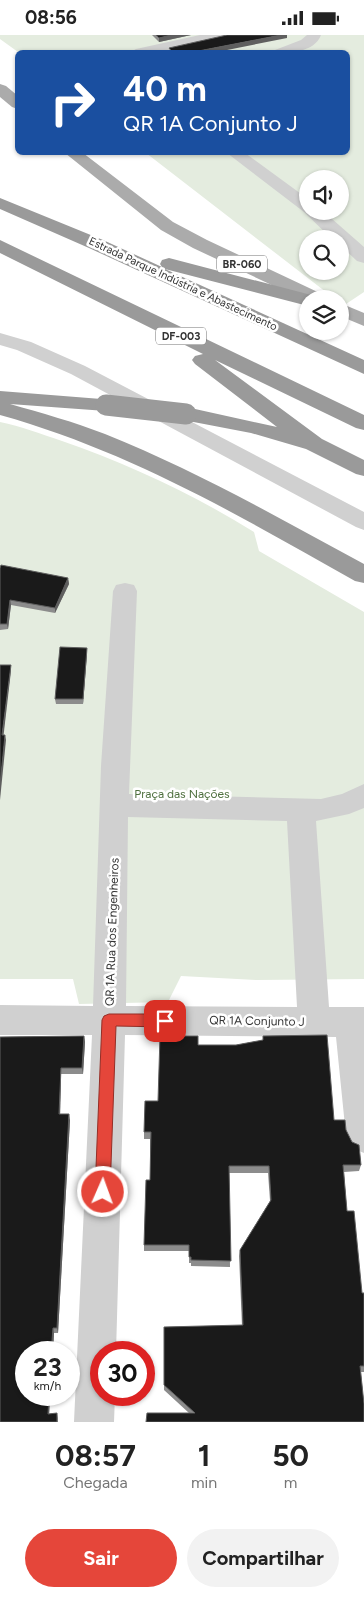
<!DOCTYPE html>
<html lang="pt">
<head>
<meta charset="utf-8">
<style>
  :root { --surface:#fff; --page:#f2f2f2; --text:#222; --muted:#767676; --accent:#e5463a }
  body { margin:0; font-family:Figtree,sans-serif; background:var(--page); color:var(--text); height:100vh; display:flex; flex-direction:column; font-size:19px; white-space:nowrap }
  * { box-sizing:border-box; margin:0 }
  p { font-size:16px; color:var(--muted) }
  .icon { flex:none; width:28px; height:28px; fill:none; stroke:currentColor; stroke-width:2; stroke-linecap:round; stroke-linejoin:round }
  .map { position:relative; height:1387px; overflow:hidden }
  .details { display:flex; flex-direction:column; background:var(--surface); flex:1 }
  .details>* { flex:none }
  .guide { position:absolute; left:15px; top:15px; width:335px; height:105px; border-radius:8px; box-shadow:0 1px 4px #0004; background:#1a4fa0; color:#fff; overflow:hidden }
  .fabs { position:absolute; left:299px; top:135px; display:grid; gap:10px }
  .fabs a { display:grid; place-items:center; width:50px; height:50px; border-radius:50%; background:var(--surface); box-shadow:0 1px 4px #0004; font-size:25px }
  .speed { position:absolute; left:15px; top:1306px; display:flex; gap:10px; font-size:25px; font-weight:700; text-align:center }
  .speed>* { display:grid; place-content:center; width:65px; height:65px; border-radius:50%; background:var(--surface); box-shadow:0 1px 4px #0004; line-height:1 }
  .speed small { font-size:12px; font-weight:400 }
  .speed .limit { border:8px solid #d22; background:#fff; color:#111 }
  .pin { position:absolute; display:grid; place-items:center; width:42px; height:42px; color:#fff; margin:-21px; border-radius:10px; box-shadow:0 2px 8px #0006 }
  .me { position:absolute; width:55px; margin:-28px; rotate:2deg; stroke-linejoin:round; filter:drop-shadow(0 0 4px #0008) }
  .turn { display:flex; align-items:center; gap:18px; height:105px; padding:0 25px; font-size:22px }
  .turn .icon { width:65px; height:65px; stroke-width:2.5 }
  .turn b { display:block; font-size:35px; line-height:42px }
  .eta { display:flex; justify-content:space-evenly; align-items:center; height:85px; text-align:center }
  .eta b { font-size:30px; font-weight:700; line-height:35px }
  .action { display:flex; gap:10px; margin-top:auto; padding:10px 25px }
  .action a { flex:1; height:58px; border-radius:30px; background:var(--accent); color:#fff; font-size:20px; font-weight:700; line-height:58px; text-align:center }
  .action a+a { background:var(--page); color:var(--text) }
  .status { display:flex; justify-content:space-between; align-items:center; height:35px; padding:0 25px; background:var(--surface); direction:ltr }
  .status svg { height:14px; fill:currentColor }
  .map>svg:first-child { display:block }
</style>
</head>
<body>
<div class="status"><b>08:56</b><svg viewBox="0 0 49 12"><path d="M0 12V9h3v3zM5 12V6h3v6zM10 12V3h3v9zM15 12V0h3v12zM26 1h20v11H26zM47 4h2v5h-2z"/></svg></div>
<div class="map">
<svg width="364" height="1387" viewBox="0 0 364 1387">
  <rect width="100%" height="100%" fill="#fff"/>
  <g fill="#e4ecdf" fill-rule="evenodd">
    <path d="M0 0H364V257L343 271 340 268V264H335L146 118H348V18L18 17 0 4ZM308 144H340V176H308ZM308 204H340V236H308Z"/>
    <path d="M0 387C21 391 41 399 62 406 128 429 193 459 254 497L259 516 364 577V944L256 945 181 941 168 967 79 969 73 944H0Z"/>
  </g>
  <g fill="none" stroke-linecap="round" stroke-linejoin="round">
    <g fill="#d0d0d0" fill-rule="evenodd">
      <path d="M200 0H228L226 3 159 18H129L136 14Z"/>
      <path d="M307 0H321C314 18 289 18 273 18L275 15 301 5Z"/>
      <path d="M227 118H245L308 164V176H323L364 212V228L357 226 340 210V204H332L304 177Z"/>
      <path d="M0 298 31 307 85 331 364 477V495L356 492 71 339 17 315 0 310Z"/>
      <path d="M125 548 134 550 137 556 129 759 321 764 342 759 364 749V773L349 779 316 786 329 972H364V1118L352 1113 346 1101 336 1002 125 1000 116 1318H101V1360H115L114 1387H74L92 1000H0V970L93 971 101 731 113 556 116 550ZM128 782 287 786 297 972 126 971Z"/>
    </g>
    <g fill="#ababab" fill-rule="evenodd">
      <path d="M0 49 6 51 18 61V74L12 72 0 62Z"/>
      <path d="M65 118H83L173 187 207 205 324 260 327 264H308V267L193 213 161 195Z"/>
      <path d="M340 268 364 278V291L340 281Z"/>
    </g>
    <g fill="#9a9a9a" fill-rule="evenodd">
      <path d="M0 163 103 205 162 232 160 229 162 225 169 223 315 261 317 264H308V271L165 234 364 325V339L89 213 0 174Z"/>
      <path d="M0 205 364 380V395L356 393 215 325 322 404 364 425V441L356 439 306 414 251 398 178 384 175 379 178 374 186 372 277 392 195 329 192 325 195 321 203 319 0 218Z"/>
      <path d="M0 356 114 365 117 370 114 375 106 376 10 369C42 378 74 387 105 399 195 435 279 483 364 529V548L355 546C240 481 129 416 0 380Z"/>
    </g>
    <path stroke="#9a9a9a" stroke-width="21" d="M106 370 186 379"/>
  </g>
  <g fill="#8c8c8c">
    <path d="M152 0H191L159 7Z"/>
    <path d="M0 533 68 543 69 549 55 578 11 570 8 594 0 595Z"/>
    <path d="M87 613V618L83 669H56L55 664Z"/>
    <path d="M84 1001 85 1007 83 1039H61L60 1079 70 1085 58 1298H54L53 1318H26L50 1360 49 1379 57 1378 58 1383V1387H0V1002Z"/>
    <path d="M263 1001 334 1085 346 1095 361 1130 359 1136 344 1137 347 1176 362 1258 364 1261V1337H361L364 1369 189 1378 164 1355V1292L242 1291 239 1221 240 1215 270 1166 268 1138H229L230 1232 191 1231V1228H189V1216H144V1210L150 1145V1104H144V1097L158 1066 198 1010H236L263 1005Z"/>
  </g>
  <g fill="#5f5f5f">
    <path d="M171 0H191L159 7V3Z"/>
    <path d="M281 0H287V3L212 18H188Z"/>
    <path d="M68 543 69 549 55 578V573Z"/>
    <path d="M10 565 11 570 8 594 7 589Z"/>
    <path d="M87 613V618L83 669V664Z"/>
    <path d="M11 630V636L3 705 2 700Z"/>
    <path d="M5 700 6 705 0 765V751Z"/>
    <path d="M84 1001 85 1007 83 1039 82 1033Z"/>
    <path d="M61 1033V1039L60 1085 59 1079Z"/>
    <path d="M69 1079 70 1085 58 1298 57 1293Z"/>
    <path d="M53 1293 54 1298 53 1318H51Z"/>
    <path d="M49 1360H50L49 1383 48 1379Z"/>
  </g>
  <g fill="#1a1a1a" stroke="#5f5f5f">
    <path d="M156 0H171L159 3Z"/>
    <path d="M227 0H281L188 18H173L169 13Z"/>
    <path d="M1 530 68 543 55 573 10 565 7 589H0V533Z"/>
    <path d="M60 612 87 613 83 664H55Z"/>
    <path d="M0 630H11L2 700H5L0 751Z"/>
    <path d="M327 1000 334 1085H345L346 1095 352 1107 359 1110 361 1130H343L347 1176H354L362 1258H364V1331H360L364 1369V1387H146L147 1378H195L164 1350V1292L243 1290 240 1215 271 1165 269 1131H229L231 1226 191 1225V1222H189V1210H144L146 1145H150L151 1097H144L145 1066H158L160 1001H198V1010H236L263 1005V1001Z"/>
    <path d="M84 1001 82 1033H61L59 1079H69L57 1293H53L51 1318H26V1360H49L48 1379 57 1378V1387H0V1002Z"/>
  </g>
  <path fill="#e5463a" stroke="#952e26" d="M109 979H165L170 981 172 986 170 990 165 992 116 991 110 1157 108 1162 103 1165 97 1162 95 1157 102 985 104 981Z"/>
  <g text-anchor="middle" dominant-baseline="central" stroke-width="5" stroke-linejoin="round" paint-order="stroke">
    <g fill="#fff" stroke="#707070" stroke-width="1">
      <rect x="217" y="220.5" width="50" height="17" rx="4"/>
      <rect x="156" y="292.5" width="50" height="17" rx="4"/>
    </g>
    <g font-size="11" font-weight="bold" fill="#333">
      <text x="242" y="229">BR-060</text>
      <text x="181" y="301">DF-003</text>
    </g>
    <g font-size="11" fill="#333" stroke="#fff">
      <text transform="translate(183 249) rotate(25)">Estrada Parque Indústria e Abastecimento</text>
    </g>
    <g font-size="12" fill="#4f703f" stroke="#fff">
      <text x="182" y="759">Praça das Nações</text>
    </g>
    <g font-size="12" fill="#333" stroke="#fff">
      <text transform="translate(112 897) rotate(-88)">QR 1A Rua dos Engenheiros</text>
      <text transform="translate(257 986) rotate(1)">QR 1A Conjunto J</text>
    </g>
  </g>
</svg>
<div class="fabs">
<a><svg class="icon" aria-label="sound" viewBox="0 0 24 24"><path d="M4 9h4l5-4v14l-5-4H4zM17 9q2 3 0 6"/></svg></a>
<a><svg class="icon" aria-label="search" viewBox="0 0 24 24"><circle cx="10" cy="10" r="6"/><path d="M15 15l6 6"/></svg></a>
<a><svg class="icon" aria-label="layers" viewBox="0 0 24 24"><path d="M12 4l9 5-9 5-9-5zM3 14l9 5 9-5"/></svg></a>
</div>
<div class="speed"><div>23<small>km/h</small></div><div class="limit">30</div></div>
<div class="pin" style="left:165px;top:986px;background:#d93025"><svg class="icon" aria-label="arrive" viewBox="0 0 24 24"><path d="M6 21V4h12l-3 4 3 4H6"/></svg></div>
<svg class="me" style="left:103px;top:1157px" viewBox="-20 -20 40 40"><circle r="17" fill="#e5463a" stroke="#fff" stroke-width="3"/><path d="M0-11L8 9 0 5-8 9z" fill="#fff"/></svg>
<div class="guide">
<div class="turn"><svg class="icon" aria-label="right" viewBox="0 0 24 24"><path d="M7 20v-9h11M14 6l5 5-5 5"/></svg><div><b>40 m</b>QR 1A Conjunto J</div></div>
</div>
</div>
<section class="details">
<div class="eta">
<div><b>08:57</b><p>Chegada</p></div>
<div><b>1</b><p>min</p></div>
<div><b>50</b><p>m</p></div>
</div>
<div class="action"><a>Sair</a><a>Compartilhar</a></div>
</section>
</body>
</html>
